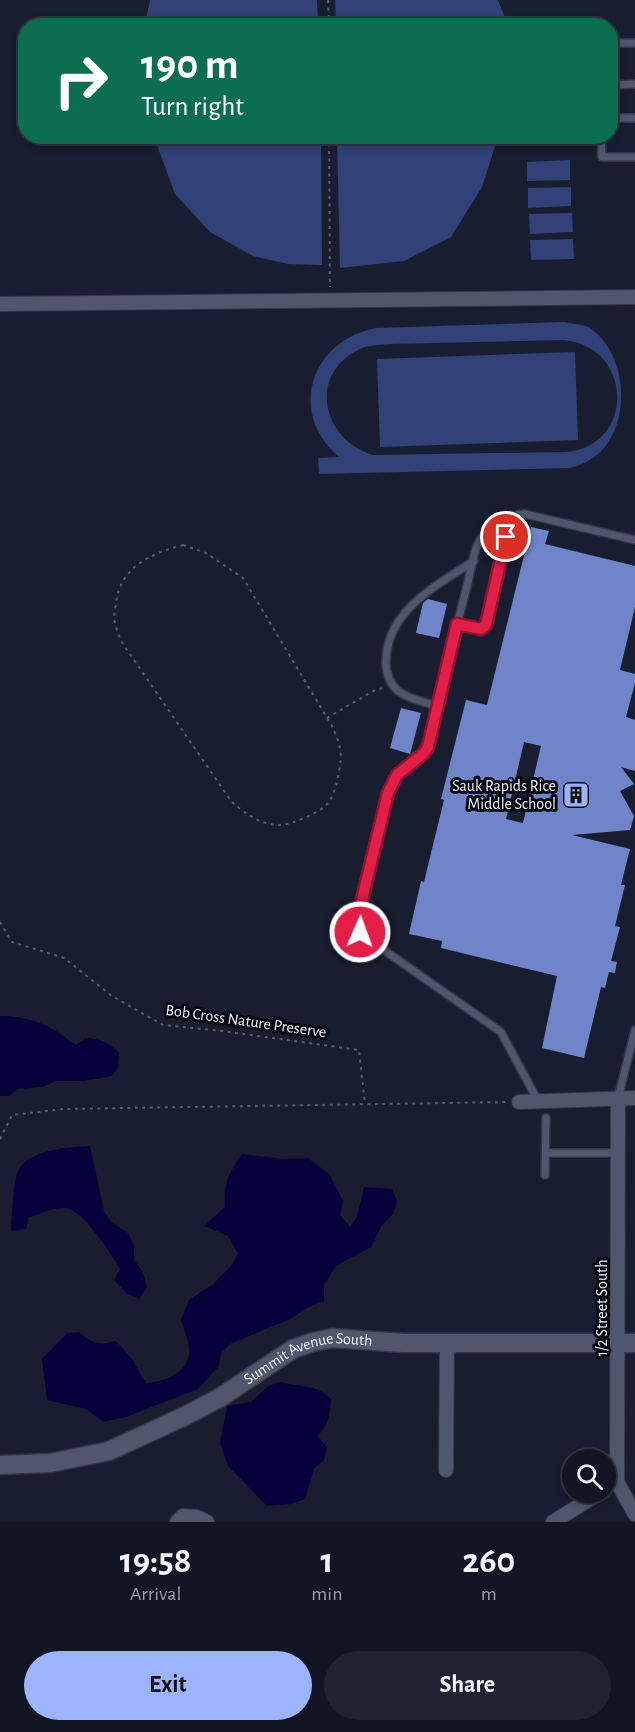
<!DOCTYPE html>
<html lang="en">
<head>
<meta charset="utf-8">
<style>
  :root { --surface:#121624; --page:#1f2331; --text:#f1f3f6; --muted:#9c9fa6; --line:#313541; --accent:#9cb4fd }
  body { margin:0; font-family:"Alegreya Sans",sans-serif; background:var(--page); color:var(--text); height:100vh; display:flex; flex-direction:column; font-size:22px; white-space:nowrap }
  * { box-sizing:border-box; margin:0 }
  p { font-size:20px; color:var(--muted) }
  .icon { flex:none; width:33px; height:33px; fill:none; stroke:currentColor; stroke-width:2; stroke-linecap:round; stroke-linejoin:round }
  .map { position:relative; height:1522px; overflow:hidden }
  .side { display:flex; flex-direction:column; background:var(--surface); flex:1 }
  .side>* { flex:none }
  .guide { position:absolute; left:18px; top:18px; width:600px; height:126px; border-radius:24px; box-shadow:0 3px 9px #0003,0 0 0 2px var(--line); background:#0b6e4f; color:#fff; overflow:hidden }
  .fabs { position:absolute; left:562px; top:1449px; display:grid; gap:12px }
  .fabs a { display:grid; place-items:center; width:54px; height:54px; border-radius:50%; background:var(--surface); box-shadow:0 3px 9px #0003,0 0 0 2px var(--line); font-size:30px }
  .pin { position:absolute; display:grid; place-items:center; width:51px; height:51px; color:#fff; margin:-26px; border:3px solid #fff; border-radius:50%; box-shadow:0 2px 6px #0007 }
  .me { position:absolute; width:66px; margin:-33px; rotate:2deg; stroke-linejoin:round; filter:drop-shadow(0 0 4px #0008) }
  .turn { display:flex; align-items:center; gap:21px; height:126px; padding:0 24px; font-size:27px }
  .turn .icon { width:78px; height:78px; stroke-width:2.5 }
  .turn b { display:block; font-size:42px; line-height:51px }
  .eta { display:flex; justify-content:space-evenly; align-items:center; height:102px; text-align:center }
  .eta b { font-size:36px; font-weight:700; line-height:42px }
  .primary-button { display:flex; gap:12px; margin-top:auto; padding:12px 24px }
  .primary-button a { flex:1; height:69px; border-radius:36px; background:var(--accent); color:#111; font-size:24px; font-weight:700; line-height:69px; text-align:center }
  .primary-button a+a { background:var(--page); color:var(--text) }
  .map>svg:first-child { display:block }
</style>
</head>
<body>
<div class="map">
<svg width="635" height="1522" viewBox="0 0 635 1522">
  <rect width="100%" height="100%" fill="#181e30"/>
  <g fill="#324178" fill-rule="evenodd">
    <path d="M150 0H317L318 25H145Z"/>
    <path d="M335 0H498L508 25H336Z"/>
    <path d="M154 137H321L322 265 288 264 253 256 210 232 175 194Z"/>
    <path d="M337 137V136L498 137 482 187 451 237 404 261 340 268Z"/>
    <path d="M570 160V180L527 181V162Z"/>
    <path d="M571 187V206L528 208V188Z"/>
    <path d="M572 213 573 232 530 234 529 214Z"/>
    <path d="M573 239 574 259 531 260 530 240Z"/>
    <path d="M565 322C573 324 581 324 588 327 635 355 635 456 569 468L319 474 318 458 339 457C286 412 312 339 377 328ZM563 340C635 346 635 448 565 452L373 455C322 440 308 375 358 350 368 345 379 345 390 344Z"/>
    <path d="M575 352 578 440 380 447 377 359Z"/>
  </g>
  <g fill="#04013b">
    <path d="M0 1016C19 1016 40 1021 56 1031 63 1035 69 1041 76 1045L86 1038C100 1039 109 1042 119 1053L118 1067 112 1076 84 1081H56L42 1087 18 1089 9 1096H0Z"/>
    <path d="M90 1146 104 1211 111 1222 128 1233 134 1246V1260L143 1272 147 1287 139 1299 127 1294 114 1280 120 1269C111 1254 83 1209 65 1208 52 1207 41 1214 29 1217L26 1229 11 1231C12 1217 13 1182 18 1171 29 1149 69 1147 90 1146Z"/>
    <path d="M242 1154 283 1159 308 1158 329 1174 336 1187 343 1201 340 1215 350 1227 357 1217 364 1187 392 1189 397 1201 393 1214 382 1225 371 1247 336 1266 324 1285V1301L309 1307 290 1319 230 1344 221 1353 219 1366 198 1389 126 1417 103 1422 86 1409 47 1400 42 1359 67 1333 79 1332C91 1343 100 1346 116 1341L132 1359 146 1383C164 1382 187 1374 189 1353 190 1342 184 1330 181 1320L189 1300 213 1284 231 1266 238 1254 228 1236 204 1226 225 1207C223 1182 229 1174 242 1154Z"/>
    <path d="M280 1382C299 1387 317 1384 331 1399 330 1415 329 1425 317 1436L327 1447 324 1460 314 1469 305 1499 292 1504 267 1506 228 1466 220 1443 227 1406 251 1402 268 1386Z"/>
  </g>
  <g fill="#7085c9" fill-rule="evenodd">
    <path d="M531 527 549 531 545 544 635 566V607L620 670 635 674V683L626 717 635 720V771L621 767 634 784 620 791 634 816 630 830 572 835 630 849 621 885H625L615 926 620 927 611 961 617 962 616 967 615 973 609 972 605 988 601 987 584 1058 542 1048 557 976 441 948 442 941 409 934 421 881 424 882 444 800 441 799 466 700 487 705ZM524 742 541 746 523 823 506 819Z"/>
    <path d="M428 599 447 604 439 638 416 633 423 603Z"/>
    <path d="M401 708 421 713 410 754 390 748Z"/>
  </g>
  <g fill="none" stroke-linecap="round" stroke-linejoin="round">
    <defs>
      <g id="service">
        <path d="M610 43H635"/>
        <path d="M610 85 635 84"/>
        <path d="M610 118H635"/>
        <path d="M601 136 602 157H635"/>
        <path d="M457 624 481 629 486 625 511 516"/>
        <path d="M437 706C425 702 408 699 398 691 389 683 386 674 386 662 386 611 437 585 474 561"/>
        <path d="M618 1098 635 1030"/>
        <path d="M538 1101 501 1032 371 941 360 932 357 920 388 793 397 775 424 753 428 747C440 693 453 639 467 586 471 571 473 549 482 537 493 524 509 514 525 514L635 540"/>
        <path d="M546 1153H618"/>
        <path d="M545 1175 546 1118"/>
      </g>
      <g id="minor">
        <path d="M0 304 635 297"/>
        <path d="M618 1098 617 1482 635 1514"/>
        <path d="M519 1102 635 1098"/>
        <path d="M446 1470 447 1343"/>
        <path d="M177 1522 183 1516 197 1517 207 1522"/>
        <path d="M553 1522 601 1492"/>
      </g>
      <g id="tertiary">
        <path id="s1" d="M0 1465 50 1463 109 1451 185 1416 221 1397 293 1349 313 1342 332 1338 404 1343H635"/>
      </g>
    </defs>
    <use href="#service" stroke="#343746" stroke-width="10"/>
    <use href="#minor" stroke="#343746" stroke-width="16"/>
    <use href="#tertiary" stroke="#343746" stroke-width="21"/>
    <g stroke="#5a5f6f" stroke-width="2" stroke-dasharray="3 4.5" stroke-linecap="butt">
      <path d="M328 0 329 26"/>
      <path d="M329 136 330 287"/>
      <path d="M183 545 206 553 243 578 332 726C335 733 339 741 340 748 343 760 336 794 328 803 321 812 293 824 281 825 262 826 244 813 231 801L121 641C119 635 116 629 115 623 113 617 115 610 116 604 119 568 151 553 183 545Z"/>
      <path d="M327 718 375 690 384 688"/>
      <path d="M0 922 12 942 64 958 112 996 163 1025 222 1031 359 1050 365 1104"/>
      <path d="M0 1139 12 1115 63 1109 507 1102"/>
    </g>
    <use href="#service" stroke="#50576d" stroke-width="7"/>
    <use href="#minor" stroke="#50576d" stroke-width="14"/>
    <use href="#tertiary" stroke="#50576d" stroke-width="18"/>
  </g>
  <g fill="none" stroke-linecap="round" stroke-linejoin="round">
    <defs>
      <path id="route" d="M360 932 357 920 388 793 397 775 424 753 428 747 457 624 481 629 486 625 506 537"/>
    </defs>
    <use href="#route" stroke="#92132f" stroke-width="15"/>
    <use href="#route" stroke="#e11d48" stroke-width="10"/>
  </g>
  <defs>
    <symbol id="building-square" viewBox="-11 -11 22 22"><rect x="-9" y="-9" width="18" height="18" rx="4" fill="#9cb4fd" stroke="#060911"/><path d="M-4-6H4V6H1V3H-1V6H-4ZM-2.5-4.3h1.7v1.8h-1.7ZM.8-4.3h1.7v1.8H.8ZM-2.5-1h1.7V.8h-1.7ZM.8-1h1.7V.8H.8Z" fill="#111"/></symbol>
  </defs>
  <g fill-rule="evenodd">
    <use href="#building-square" x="561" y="780" width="30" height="30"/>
  </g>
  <g text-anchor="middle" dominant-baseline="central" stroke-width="6" stroke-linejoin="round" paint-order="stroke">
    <g font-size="16" fill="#f1f4ff" stroke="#060911" text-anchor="end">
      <text x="556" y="786">Sauk Rapids Rice<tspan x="556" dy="18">Middle School</tspan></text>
    </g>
    <g font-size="16" fill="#f1f4ff" stroke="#060911">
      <text transform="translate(246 1021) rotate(8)">Bob Cross Nature Preserve</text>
      <text transform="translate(602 1308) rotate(-90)">1/2 Street South</text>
      <text stroke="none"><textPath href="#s1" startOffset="333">Summit Avenue South</textPath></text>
    </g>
  </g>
</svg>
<div class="fabs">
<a><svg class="icon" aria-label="search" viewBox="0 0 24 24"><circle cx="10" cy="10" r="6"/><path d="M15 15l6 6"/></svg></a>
</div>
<div class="pin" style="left:506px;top:537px;background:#d93025"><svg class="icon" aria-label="arrive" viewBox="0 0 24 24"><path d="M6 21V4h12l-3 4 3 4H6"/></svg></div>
<svg class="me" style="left:360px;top:932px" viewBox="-20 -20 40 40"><circle r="17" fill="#e11d48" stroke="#fff" stroke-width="3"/><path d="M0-11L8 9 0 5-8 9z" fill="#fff"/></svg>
<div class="guide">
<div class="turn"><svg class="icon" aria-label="right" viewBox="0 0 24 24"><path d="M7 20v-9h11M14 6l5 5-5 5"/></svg><div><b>190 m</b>Turn right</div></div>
</div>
</div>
<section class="side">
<div class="eta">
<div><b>19:58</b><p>Arrival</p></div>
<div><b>1</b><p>min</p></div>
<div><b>260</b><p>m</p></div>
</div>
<div class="primary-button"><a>Exit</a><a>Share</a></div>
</section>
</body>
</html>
